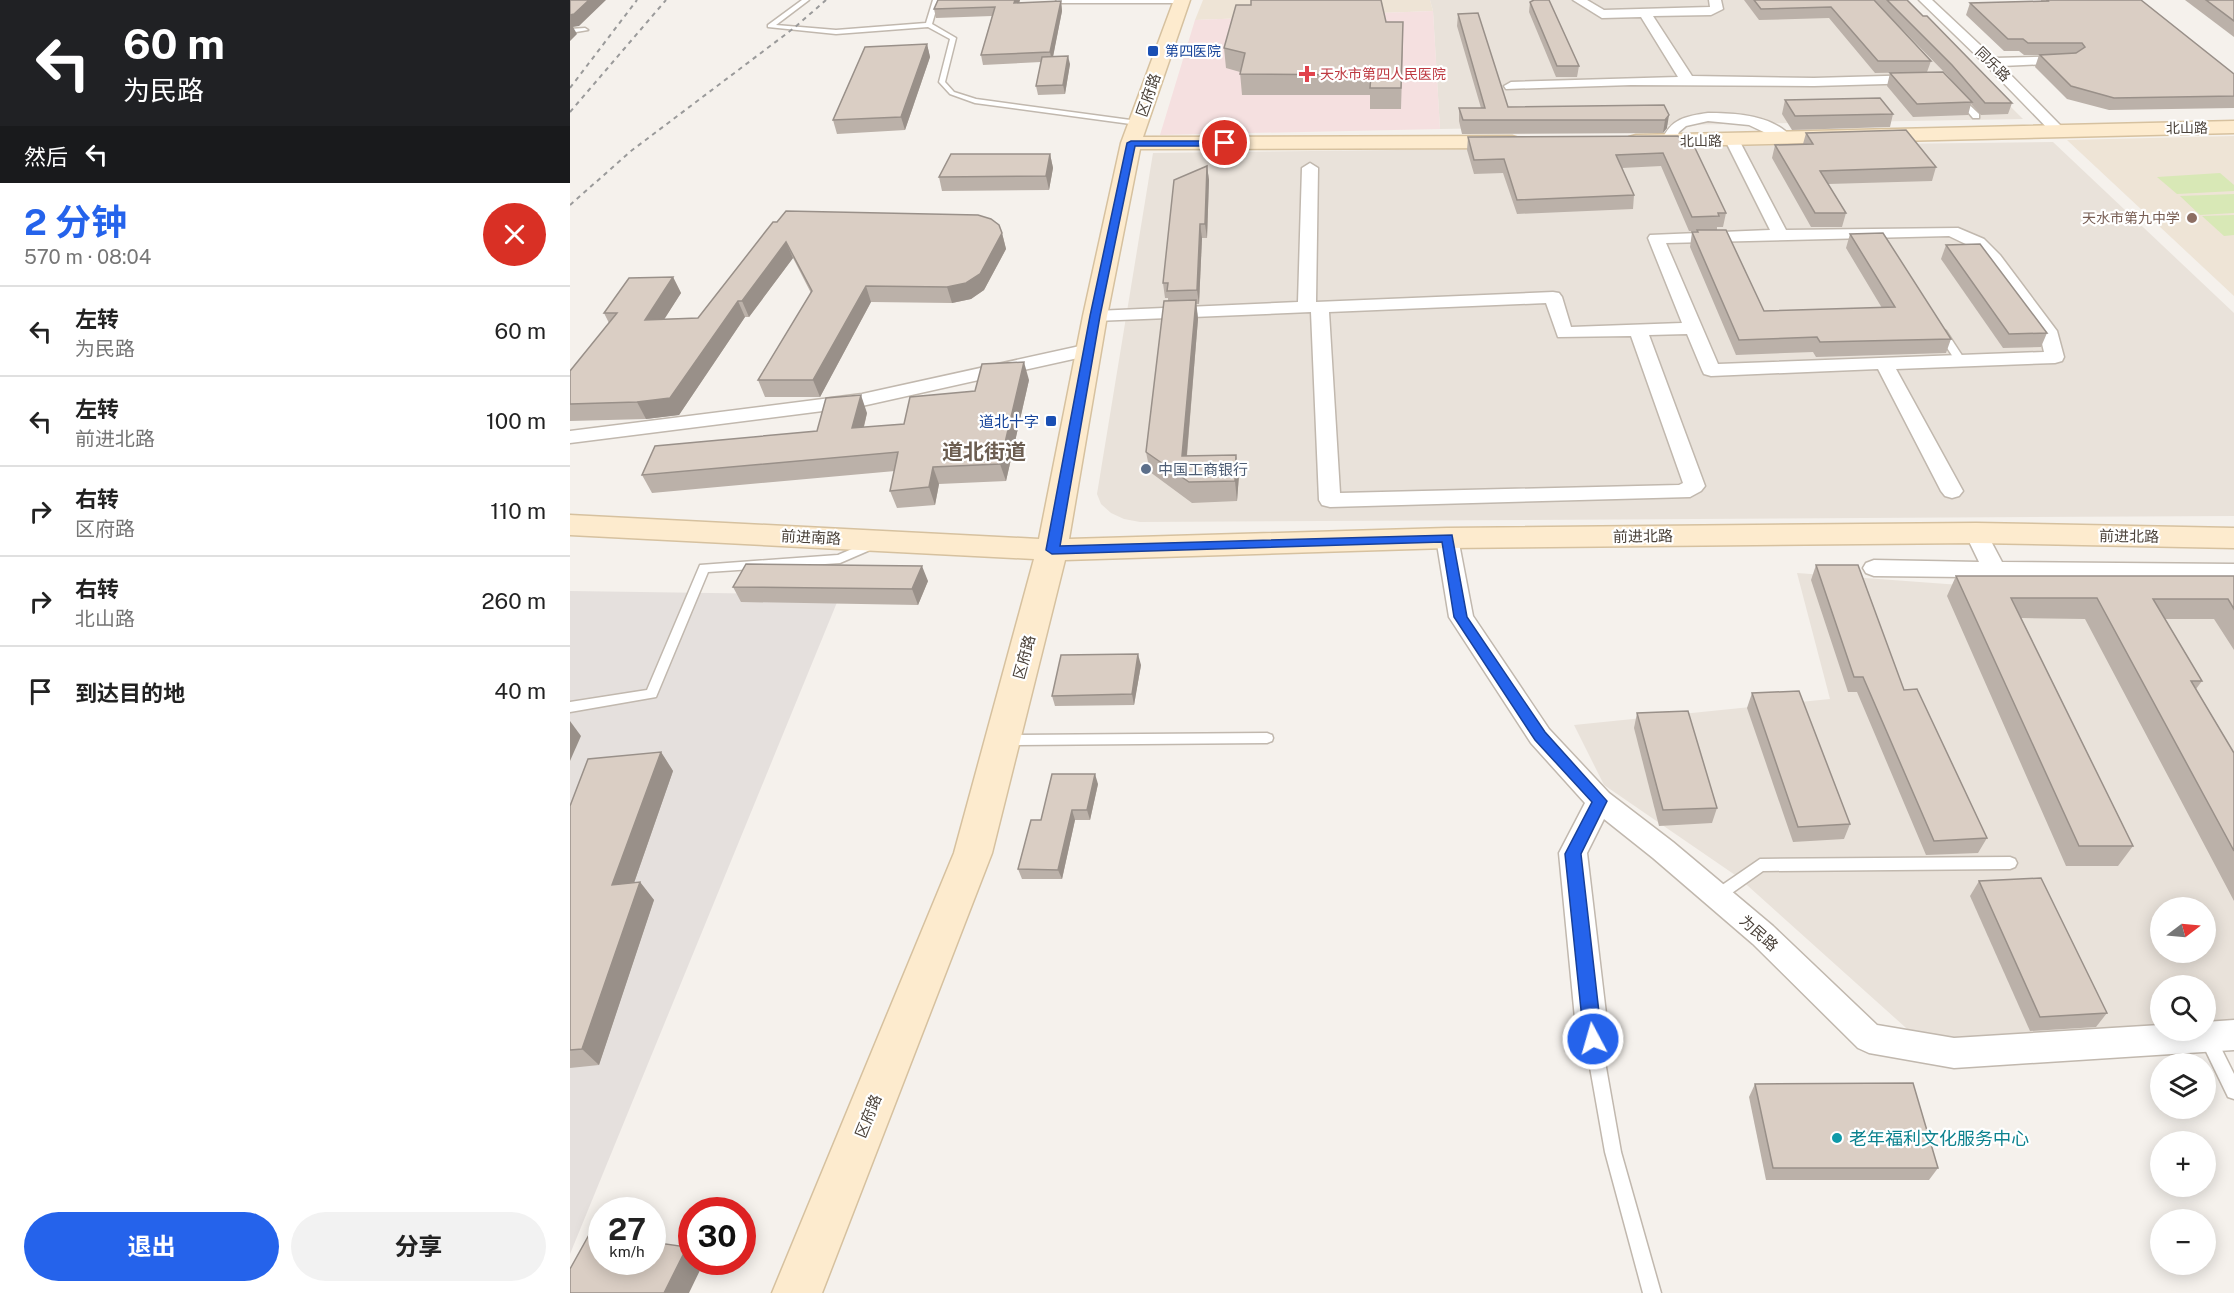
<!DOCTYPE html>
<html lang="zh">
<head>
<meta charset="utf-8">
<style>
  :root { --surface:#fff; --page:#f2f2f2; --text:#222; --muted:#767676; --line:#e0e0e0; --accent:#2563eb }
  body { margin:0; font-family:"Public Sans","Noto Sans SC",sans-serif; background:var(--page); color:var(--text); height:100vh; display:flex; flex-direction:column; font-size:22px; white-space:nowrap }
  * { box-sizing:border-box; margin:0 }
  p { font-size:20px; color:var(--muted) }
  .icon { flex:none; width:33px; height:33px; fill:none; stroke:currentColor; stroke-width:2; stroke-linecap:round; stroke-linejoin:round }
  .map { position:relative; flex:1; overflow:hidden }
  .sheet { display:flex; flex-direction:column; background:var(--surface); width:570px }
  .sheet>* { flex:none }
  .banner { background:#202124; color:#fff; overflow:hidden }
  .needle { width:39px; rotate:74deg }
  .tools { position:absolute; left:1580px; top:897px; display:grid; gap:12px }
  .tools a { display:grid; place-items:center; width:66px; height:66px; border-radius:50%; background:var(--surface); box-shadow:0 3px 15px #0003; font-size:30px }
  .speed { position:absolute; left:18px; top:1197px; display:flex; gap:12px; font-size:30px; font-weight:700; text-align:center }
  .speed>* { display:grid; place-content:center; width:78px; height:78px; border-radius:50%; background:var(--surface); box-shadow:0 3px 15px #0003; line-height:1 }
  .speed small { font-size:15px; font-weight:400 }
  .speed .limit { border:9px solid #d22; background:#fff; color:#111 }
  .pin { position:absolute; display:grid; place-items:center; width:51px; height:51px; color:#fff; margin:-26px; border:3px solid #fff; border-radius:50%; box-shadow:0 2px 6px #0007 }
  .me { position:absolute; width:66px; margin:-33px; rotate:354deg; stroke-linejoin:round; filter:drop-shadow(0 0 4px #0008) }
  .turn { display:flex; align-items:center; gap:21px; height:126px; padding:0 24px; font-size:27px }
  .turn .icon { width:78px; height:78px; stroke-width:2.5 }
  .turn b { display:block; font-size:42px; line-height:51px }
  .then { display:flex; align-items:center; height:57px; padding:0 24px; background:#0003; gap:12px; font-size:22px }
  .round { display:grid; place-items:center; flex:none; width:63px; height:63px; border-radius:32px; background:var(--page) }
  .overview { display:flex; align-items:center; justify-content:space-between; height:102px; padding:0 24px }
  h1 { font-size:36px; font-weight:700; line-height:45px; color:var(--accent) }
  .button { display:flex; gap:12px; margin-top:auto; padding:12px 24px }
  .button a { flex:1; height:69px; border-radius:36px; background:var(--accent); color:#fff; font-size:24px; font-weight:700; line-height:69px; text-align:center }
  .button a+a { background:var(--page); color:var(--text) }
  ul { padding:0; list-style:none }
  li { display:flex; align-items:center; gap:18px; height:90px; padding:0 24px; border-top:2px solid var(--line) }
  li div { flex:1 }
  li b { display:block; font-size:22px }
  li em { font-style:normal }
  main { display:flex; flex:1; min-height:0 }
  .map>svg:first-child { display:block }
</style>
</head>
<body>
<main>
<section class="sheet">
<div class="banner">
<div class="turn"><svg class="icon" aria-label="left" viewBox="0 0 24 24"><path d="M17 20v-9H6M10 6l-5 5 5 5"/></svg><div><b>60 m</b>为民路</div></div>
<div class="then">然后<svg class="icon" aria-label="left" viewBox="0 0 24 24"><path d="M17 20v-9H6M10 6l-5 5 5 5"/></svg></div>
</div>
<div class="overview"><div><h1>2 分钟</h1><p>570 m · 08:04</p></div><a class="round" style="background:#d93025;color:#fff"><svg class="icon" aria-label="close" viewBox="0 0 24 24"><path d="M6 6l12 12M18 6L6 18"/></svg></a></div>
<ul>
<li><svg class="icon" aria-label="left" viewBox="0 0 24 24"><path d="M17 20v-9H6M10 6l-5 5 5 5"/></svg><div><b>左转</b><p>为民路</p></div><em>60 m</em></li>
<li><svg class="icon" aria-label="left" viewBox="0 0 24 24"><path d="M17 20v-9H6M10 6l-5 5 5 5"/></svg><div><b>左转</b><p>前进北路</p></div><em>100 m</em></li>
<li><svg class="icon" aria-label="right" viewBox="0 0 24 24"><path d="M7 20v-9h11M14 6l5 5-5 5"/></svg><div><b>右转</b><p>区府路</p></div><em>110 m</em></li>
<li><svg class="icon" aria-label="right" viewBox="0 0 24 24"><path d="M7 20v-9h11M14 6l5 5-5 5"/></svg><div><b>右转</b><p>北山路</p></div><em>260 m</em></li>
<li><svg class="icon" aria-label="arrive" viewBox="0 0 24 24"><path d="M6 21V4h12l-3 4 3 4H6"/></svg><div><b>到达目的地</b></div><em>40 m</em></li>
</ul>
<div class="button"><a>退出</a><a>分享</a></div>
</section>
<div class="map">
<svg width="1664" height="1293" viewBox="0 0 1664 1293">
  <rect width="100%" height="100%" fill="#f5f1ec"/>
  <g fill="#e9e2da" fill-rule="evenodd">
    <path d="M860 0H1333L1453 119 870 129 863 11Z"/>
    <path d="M1483 142 1664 313V516L570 522 554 519 541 513 531 504 527 494 583 153Z"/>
    <path d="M1227 573 1431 588 1664 584V1026L1635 1028V986H1590V1030L1441 1042 1345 1036 1168 877 1034 785 1004 725 1260 699ZM1590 908H1635V952H1590Z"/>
  </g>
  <path fill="#e5e0dd" d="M0 591 270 595 0 1254Z"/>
  <g fill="#eee4d6">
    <path d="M633 0H860L863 11 625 20Z"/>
    <path d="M1664 136V296L1497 140Z"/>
  </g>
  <path fill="#f5e0e0" d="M863 11 870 129 590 135 625 20Z"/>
  <g fill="#d8e8b6">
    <path d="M1650 173 1664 185V191L1607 194 1587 177Z"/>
    <path d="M1664 194V213L1630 215 1610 196Z"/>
    <path d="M1664 215V235L1654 236 1632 216Z"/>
  </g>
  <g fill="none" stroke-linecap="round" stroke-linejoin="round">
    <defs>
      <g id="lane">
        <path d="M232 0H239L206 25 266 30 356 23 363 0H369L362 24 386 38 375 82 384 92 406 99 568 121 572 123 568 125 405 103 380 94 369 82 380 39 358 27 266 34 198 27V25Z"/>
        <path d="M487 0H614L615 1 612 3H485Z"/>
        <path d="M0 29 15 28 18 30 0 33Z"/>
        <path d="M1386 96H1390L1409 114V118H1403L1386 98Z"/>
        <path d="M1371 328 1376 331 1395 360 1393 362 1390 363 1385 360 1366 331Z"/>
        <path d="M303 540 309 544 307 547 270 563 138 572 86 697 0 712V702L77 690 130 565 268 555Z"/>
        <path d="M697 733 702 735 703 738 702 741 697 743 434 745 429 744 428 740 429 736 434 735Z"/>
        <path d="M1440 857 1445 859 1447 863 1445 867 1440 869 1193 871 1152 900 1147 902 1142 900 1140 896 1142 892 1190 859Z"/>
        <path d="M1637 1030 1643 1032 1664 1074V1099L1658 1097 1629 1037 1631 1032Z"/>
        <path d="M1023 1032 1029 1034 1031 1039 1051 1152 1091 1293H1073L1035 1152 1015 1039 1017 1034Z"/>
      </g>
      <g id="street">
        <path d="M1003 0H1017L1034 10 1140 7 1139 0H1151L1153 9 1141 15 1083 16 1122 76 1244 78 1350 75 1357 79 1350 83 1244 86 1061 85 936 89 934 86 941 82 1108 77 1071 17 1032 18Z"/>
        <path d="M1349 0H1362L1424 58 1505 56 1507 59 1500 63 1432 66 1493 128 1495 131 1493 134H1483L1416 65Z"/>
        <path d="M1138 113C1165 113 1204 115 1222 138L1215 142 1179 125 1138 121 1116 126 1109 132 1104 144H1094L1092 141C1100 119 1116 116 1138 113Z"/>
        <path d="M1162 136 1169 140 1216 230 1388 228 1414 239 1430 255 1487 331 1494 357 1492 361 1485 363 1326 369 1393 491 1389 496 1382 498 1375 496 1371 491 1308 369 1141 376 1134 374 1132 370 1117 334 1079 335 1135 486 1131 491 1120 497 760 507 752 505 749 500 741 312 525 321 519 320 516 316 519 312 525 311 728 302 732 168 740 163 748 168 746 302 983 292 989 293 992 297 1001 327 1112 323 1078 238 1080 235 1200 230 1155 140ZM1379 236 1402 247 1418 263 1469 331 1474 352 1148 364 1096 243ZM976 303 988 337 1061 336 1113 483 1109 485 770 493 759 312Z"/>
        <path d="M519 344 526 346 528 350 526 354 292 406 0 443V431L292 394Z"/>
        <path d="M1406 526 1414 528 1432 562 1664 564V580L1304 576 1296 573 1293 568 1296 563 1304 560 1409 562 1395 533 1398 528Z"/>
        <path d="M877 531 885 533 888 538 903 616 979 729 1039 793 1103 842 1203 926 1307 1025 1384 1038 1590 1025V1030H1635V1022L1664 1020V1050L1384 1068 1299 1053 1288 1048 1183 944 1083 858 1034 819 1017 853 1039 1039 1034 1049 1023 1054 1012 1049 1007 1039 989 853 1015 803 961 743 879 617 866 538 869 533Z"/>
      </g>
      <g id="secondary">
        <path d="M604 0H620L573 137 942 136 949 138 952 142 949 146 942 148 570 149 537 316 499 539 877 528 1406 523 1664 528V548L1406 543 877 548 495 560 422 853 252 1293H202L384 853 464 559 0 535V515L469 539 513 316 551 143Z"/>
        <path d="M1664 121V133L1066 147 1059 145 1056 141 1059 137 1066 135Z"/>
      </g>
    </defs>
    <use href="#lane" stroke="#c1b8ae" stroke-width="3"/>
    <use href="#street" stroke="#c1b8ae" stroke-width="3"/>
    <use href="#secondary" stroke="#d6c19f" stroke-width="3"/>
    <use href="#lane" fill="#fff" fill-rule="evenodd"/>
    <use href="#street" fill="#fff" fill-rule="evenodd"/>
    <use href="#secondary" fill="#fdebce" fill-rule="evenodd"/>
    <g stroke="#9a9a9a" stroke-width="2" stroke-dasharray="4.5 4.5" stroke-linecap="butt">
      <path d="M0 88 67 0"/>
      <path d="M0 112 96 0"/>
      <path d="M0 205 61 151 224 28 256 0"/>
    </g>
  </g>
  <g fill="#bbb1a9">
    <path d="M368 0H450L449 3 491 1 492 11 483 56 500 64 495 94 468 95 466 86 471 62 413 65 411 55 422 16 366 18 364 9Z"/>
    <path d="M1174 0H1337L1442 103 1438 114 1411 115 1401 104 1398 115 1343 117 1317 86 1320 73 1388 88 1378 76 1325 22 1361 61 1357 72 1305 73 1259 18 1189 20Z"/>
    <path d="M1471 0H1571L1664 74V108L1539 110 1497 99 1465 67 1469 55H1454L1449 51H1434L1396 15 1400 3 1471 1Z"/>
    <path d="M1615 0H1664V37Z"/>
    <path d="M960 2 1009 66 1007 77H986L959 12Z"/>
    <path d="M888 14 938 107 1094 105 1097 128 1093 133 892 134 889 121V108H911L887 26Z"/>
    <path d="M816 22 833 42 831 109H800V95H672L670 72 656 68 654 48Z"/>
    <path d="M357 44 360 57 335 130 267 134 263 120Z"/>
    <path d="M1215 100 1323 114 1320 127 1222 130 1212 114Z"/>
    <path d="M1236 133 1366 167 1362 181 1258 184 1276 213 1272 227H1241L1202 158 1205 145 1233 144Z"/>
    <path d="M898 137 1113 146 1156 213 1153 227H1147V230L1194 311 1312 308 1276 248 1280 234 1381 339 1376 353 1246 357 1243 352 1166 355 1120 247 1122 232H1127V231H1119L1091 166 1052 168 1064 195 1063 209 947 214 933 173 904 174 897 150Z"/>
    <path d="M480 154 483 168 479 190 372 191 369 177Z"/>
    <path d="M637 166 639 180 637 238H632L629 304H626L628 319 617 456 669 475 667 501 622 503 580 472 576 452 598 301V298H595L593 283Z"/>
    <path d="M203 222 432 233 436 249 414 290 401 299 382 303 301 302 250 397H195L188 380 241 293 223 258 179 317H175L109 415 76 419 0 421V371L39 323 34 313 103 277 111 293 94 319 128 318Z"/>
    <path d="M1376 245 1477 333 1471 347 1433 348 1371 259Z"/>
    <path d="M459 380 436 481 369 484 365 505 327 508 320 491 325 471 82 493 72 475 247 431 297 413 294 427 334 424 405 391Z"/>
    <path d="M1246 565 1334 690 1417 838 1408 853 1356 855 1287 692H1278L1241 580Z"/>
    <path d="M1386 576H1664V650L1644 619H1595L1632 681 1626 689 1664 753V901L1515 619 1451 618 1563 846 1548 866H1496L1377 596Z"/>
    <path d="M358 581 348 605 171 602 163 587Z"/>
    <path d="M571 665 564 705 485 706 482 696Z"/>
    <path d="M1182 693 1280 824 1274 839 1223 842 1177 708Z"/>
    <path d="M1067 713 1147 808 1142 823 1089 826 1064 728Z"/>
    <path d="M91 752 103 771 64 883 70 882 84 900 29 1065 0 1068V806Z"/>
    <path d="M528 784 520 820H505L492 879H452L448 869 471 820Z"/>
    <path d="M1409 881 1537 1013 1526 1027 1460 1031 1400 896Z"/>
    <path d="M1185 1084 1368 1168 1359 1180H1196L1179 1097Z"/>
  </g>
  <g fill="#999089">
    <path d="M19 0H36L9 26 3 27 7 34 0 41V15Z"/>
    <path d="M445 0H450L446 12 444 3Z"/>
    <path d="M491 1 492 11 482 62 480 52Z"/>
    <path d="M357 44 360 57 335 130 331 117Z"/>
    <path d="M498 56 500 64 495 94 493 85Z"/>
    <path d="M1099 115 1097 128 1093 133 1095 120Z"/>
    <path d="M480 154 483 168 479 190 476 176Z"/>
    <path d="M637 166 639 180 637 238 635 224Z"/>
    <path d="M630 224 632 238 629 304 627 290Z"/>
    <path d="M432 233 436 249 414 290 401 299 382 303 377 287Z"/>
    <path d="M216 242 223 258 179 317 172 301Z"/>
    <path d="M103 277 111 293 83 337 75 320Z"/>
    <path d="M296 286 301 302 250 397 243 380Z"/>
    <path d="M626 300 628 319 615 476 612 456Z"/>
    <path d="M168 301 175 317 109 415 76 419 67 402Z"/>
    <path d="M454 362 459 380 436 481 430 464Z"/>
    <path d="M291 395 297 413 289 446 282 428Z"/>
    <path d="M666 455 669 475 667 501 665 481Z"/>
    <path d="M363 467 369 484 365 505 359 487Z"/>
    <path d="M352 566 358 581 348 605 342 589Z"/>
    <path d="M568 654 571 665 564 705 562 694Z"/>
    <path d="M0 721 11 736 0 761Z"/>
    <path d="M91 752 103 771 57 903 42 885Z"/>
    <path d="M525 774 528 784 520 820 517 810Z"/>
    <path d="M502 810 505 820 492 879 488 870Z"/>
    <path d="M70 882 84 900 29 1065 12 1049Z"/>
    <path d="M117 1247 122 1252V1262H134L119 1293H94Z"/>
  </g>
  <g fill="#dacec4" stroke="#999089" stroke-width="1.5">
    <path d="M0 0H19L4 14 0 15Z"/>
    <path d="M368 0H445L444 3 491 1 480 52 411 55 425 7 364 9Z"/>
    <path d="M681 0H811L816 22H833L831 88H800L801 75 670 74 675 53 654 48 666 5H681Z"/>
    <path d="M964 0H979L1009 66H987L960 2Z"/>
    <path d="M1184 0H1304L1361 61H1308L1261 7 1191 9Z"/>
    <path d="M1317 0H1337L1353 16H1357L1442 103H1415L1382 65Z"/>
    <path d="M1477 0H1571L1664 74V96L1544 98 1501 86 1470 55 1506 53 1515 47 1512 43H1458L1453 39H1438L1400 3 1478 1Z"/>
    <path d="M1636 0H1664V21Z"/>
    <path d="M908 13 938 107 1094 105 1099 115 1095 120H893L889 108H915L888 14Z"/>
    <path d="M357 44 331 117 263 120 295 47Z"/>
    <path d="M498 56 493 85 466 86 472 57Z"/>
    <path d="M1373 72 1402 102 1347 104 1320 73Z"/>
    <path d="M1310 98 1323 114 1225 116 1215 100Z"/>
    <path d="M1336 130 1366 167 1250 171 1276 213H1245L1205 145 1243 144 1236 133Z"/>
    <path d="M1108 136 1113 146H1124L1156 213H1148L1149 216 1122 217 1093 153 1046 155 1064 195 947 200 934 159 904 160 898 137Z"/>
    <path d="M381 154H480L476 176 369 177Z"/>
    <path d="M637 166 635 224H630L627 290 597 291 598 283H593L604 180Z"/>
    <path d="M216 211 408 215 421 219 429 225 432 233 410 274 396 283 377 287 296 286 243 380H188L242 291 216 242 172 301H168L100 398 67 402 0 404V371L47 313H34L59 278 103 277 75 320 128 318 203 222H207Z"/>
    <path d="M1127 230H1156L1194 311 1325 307 1280 234 1313 233 1381 339 1250 342 1247 337 1169 340 1122 232H1128Z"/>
    <path d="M1410 244 1477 333 1439 334 1376 245Z"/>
    <path d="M626 300 612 456 666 455 665 481 619 482 576 452 594 301Z"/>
    <path d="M454 362 430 464 363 467 359 487 320 491 328 452 72 475 85 446 247 431 256 398 291 395 282 428 334 424 340 397 405 391 412 364Z"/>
    <path d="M176 564 352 566 342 589 163 587Z"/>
    <path d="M1246 565H1288L1334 690 1347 689 1417 838 1364 841 1293 677H1284Z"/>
    <path d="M1386 576H1664V609L1658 599H1583L1632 681H1621L1664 753V851L1527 598H1441L1563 846H1509Z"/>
    <path d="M568 654 562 694 482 696 491 655Z"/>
    <path d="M1229 691 1280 824 1228 827 1182 693Z"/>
    <path d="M1118 711 1147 808 1093 810 1067 713Z"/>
    <path d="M91 752 42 885 70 882 12 1049 0 1050V806L18 759Z"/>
    <path d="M482 774H525L517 810H502L488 870 448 869 461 820H471Z"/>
    <path d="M1471 878 1537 1013 1470 1017 1409 881Z"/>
    <path d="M1343 1083 1368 1168H1203L1185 1084Z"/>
    <path d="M20 1233 32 1235V1262H82V1242L117 1247 94 1293H0V1269Z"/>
  </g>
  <path fill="#2563eb" stroke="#184099" stroke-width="1.5" d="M561 141H655L659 143 655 146H565L530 316 490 546 882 535 897 617 975 732 1037 801 1011 854 1032 1039 1029 1045 1023 1048 1016 1045 1014 1039 995 854 1022 802 965 740 884 617 872 542 482 554 476 550 520 316 557 143Z"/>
  <g fill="#1a4fb4" stroke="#fff" stroke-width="2">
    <rect x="577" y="45" width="12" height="12" rx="3"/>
    <rect x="475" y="415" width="12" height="12" rx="3"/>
  </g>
  <path fill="#e0444e" stroke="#fff" stroke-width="2" d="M734 65h6v6h6v6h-6v6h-6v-6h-6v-6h6z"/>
  <circle fill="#8d6e63" stroke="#fff" stroke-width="2" cx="1622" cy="218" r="6"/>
  <circle fill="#5c6f8a" stroke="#fff" stroke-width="2" cx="576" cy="469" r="6"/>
  <circle fill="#0f9aa8" stroke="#fff" stroke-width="2" cx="1267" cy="1138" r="6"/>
  <g text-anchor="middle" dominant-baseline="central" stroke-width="4.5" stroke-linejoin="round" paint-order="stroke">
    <g font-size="14" fill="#164399" stroke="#fff" text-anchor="start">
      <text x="595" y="51">第四医院</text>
    </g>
    <g font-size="14" fill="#4a4139" stroke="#fff">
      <text transform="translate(1423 64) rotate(45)">同乐路</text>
      <text transform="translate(1617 128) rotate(-1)">北山路</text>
      <text transform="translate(1131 141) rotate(-1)">北山路</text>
    </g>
    <g font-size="14" fill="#be3a42" stroke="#fff" text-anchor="start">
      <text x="750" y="74">天水市第四人民医院</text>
    </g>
    <g font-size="14" fill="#785e54" stroke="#fff" text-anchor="end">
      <text x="1610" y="218">天水市第九中学</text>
    </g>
    <g font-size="15" fill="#4a4139" stroke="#fff">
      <text transform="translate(578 95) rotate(-71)">区府路</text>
      <text transform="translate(1073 536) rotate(-1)">前进北路</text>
      <text transform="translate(1559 536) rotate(1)">前进北路</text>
      <text transform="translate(241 537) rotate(3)">前进南路</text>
      <text transform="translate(454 657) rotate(-75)">区府路</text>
      <text transform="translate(1189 933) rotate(42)">为民路</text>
      <text transform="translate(298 1116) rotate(-68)">区府路</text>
    </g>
    <g font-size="15" fill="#164399" stroke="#fff" text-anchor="end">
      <text x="469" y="421">道北十字</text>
    </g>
    <g font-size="15" fill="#4e5e75" stroke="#fff" text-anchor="start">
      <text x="588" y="469">中国工商银行</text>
    </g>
    <g font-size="18" fill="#0d838f" stroke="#fff" text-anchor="start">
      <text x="1279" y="1138">老年福利文化服务中心</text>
    </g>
    <g font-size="21" font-weight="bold" fill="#6c5e51" stroke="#fff">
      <text x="414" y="451">道北街道</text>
    </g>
  </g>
</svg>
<div class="tools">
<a><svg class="needle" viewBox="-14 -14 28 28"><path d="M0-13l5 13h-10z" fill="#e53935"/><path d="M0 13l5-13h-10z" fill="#767676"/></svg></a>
<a><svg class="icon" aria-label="search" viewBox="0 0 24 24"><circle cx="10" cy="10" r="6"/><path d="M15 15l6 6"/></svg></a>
<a><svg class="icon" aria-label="layers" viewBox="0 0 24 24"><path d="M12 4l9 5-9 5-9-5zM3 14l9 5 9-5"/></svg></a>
<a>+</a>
<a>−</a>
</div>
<div class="speed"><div>27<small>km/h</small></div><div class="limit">30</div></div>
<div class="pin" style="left:655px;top:143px;background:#d93025"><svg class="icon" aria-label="arrive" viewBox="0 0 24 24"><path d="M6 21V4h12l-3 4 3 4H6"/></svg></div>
<svg class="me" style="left:1023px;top:1039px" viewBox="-20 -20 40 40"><circle r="17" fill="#2563eb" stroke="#fff" stroke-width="3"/><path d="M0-11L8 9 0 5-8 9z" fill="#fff"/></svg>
</div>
</main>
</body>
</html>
